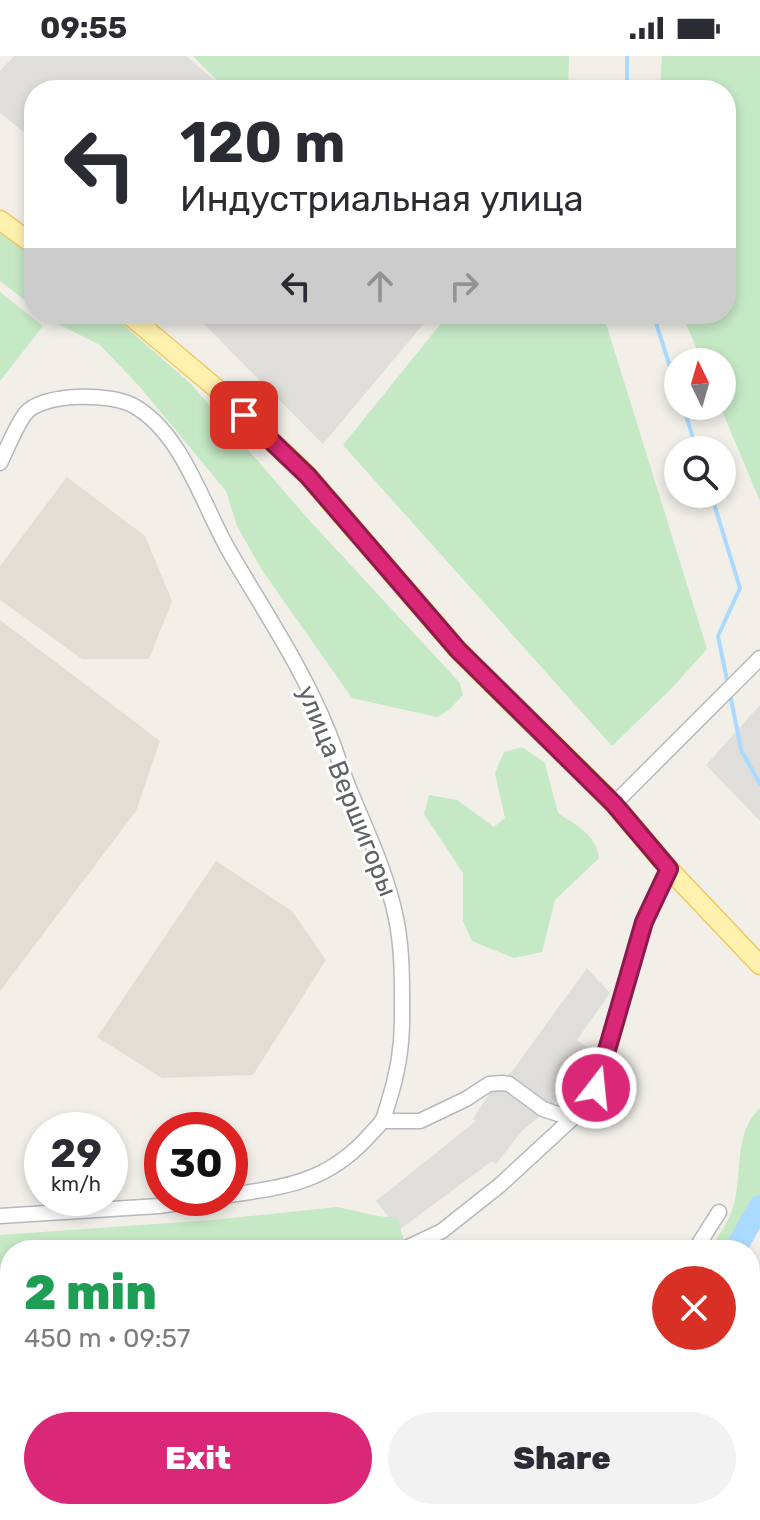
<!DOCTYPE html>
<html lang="en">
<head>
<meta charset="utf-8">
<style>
  :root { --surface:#fff; --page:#f2f2f3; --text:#2b2b33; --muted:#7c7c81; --accent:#db2777 }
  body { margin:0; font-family:Rubik,sans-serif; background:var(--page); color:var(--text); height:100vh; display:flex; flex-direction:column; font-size:30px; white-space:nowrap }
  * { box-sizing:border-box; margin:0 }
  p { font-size:26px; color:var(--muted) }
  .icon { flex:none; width:44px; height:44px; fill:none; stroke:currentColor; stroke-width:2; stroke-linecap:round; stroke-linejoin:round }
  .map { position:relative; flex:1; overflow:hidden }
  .sheet { position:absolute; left:0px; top:1184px; width:760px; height:280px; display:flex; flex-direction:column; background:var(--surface); border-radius:32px 32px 0 0; box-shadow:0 4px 12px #0003 }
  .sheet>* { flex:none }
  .top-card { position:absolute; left:24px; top:24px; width:712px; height:244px; border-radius:32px; box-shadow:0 4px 12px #0003; background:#fff; color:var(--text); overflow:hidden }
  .needle { width:52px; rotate:355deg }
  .fabs { position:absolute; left:664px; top:292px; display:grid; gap:16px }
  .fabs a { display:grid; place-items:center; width:72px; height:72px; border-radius:50%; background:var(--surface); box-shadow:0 4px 12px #0003; font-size:40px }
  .speed { position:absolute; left:24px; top:1056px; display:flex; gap:16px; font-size:40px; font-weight:700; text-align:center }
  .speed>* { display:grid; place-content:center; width:104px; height:104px; border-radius:50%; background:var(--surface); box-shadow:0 4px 12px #0003; line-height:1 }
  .speed small { font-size:20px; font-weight:400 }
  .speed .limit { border:12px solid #d22; background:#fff; color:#111 }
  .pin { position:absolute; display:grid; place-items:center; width:68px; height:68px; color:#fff; margin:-34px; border-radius:16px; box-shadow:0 4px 12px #0006 }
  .me { position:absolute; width:88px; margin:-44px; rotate:16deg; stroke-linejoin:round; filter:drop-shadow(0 0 6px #0008) }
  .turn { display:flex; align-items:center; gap:28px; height:168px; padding:0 24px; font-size:36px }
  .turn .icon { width:104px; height:104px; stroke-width:2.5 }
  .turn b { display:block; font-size:56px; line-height:68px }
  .lanes { display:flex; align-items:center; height:76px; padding:0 24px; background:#0003; justify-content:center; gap:40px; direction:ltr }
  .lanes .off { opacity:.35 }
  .round { display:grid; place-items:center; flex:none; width:84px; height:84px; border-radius:42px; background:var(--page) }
  .head { display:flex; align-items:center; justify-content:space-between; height:136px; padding:0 24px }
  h1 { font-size:48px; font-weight:800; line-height:60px; color:#1e9e55 }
  .button { display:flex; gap:16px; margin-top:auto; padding:16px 24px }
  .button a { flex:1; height:92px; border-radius:48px; background:var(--accent); color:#fff; font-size:32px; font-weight:800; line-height:92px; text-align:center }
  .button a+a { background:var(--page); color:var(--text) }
  .status { display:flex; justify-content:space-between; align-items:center; height:56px; padding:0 40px; background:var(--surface); direction:ltr }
  .status svg { height:22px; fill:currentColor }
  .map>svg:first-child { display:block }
</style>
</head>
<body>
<div class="status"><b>09:55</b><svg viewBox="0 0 49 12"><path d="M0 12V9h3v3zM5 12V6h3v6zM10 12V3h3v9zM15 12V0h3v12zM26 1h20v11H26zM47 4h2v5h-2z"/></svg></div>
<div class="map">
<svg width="760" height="1464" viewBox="0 0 760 1464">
  <rect width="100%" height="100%" fill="#f1efe8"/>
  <g fill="#e0deda">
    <path d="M14 0H186L226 34H34V84L0 57V15Z"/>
    <path d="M194 258H430L431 259 323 388Z"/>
    <path d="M760 649V765L706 709Z"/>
    <path d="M587 912 610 937 577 984 592 995 553 1049 522 1075 496 1108 492 1105 399 1174 376 1145 476 1065 473 1063 493 1032 513 1014Z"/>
  </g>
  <g fill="#e1ded6">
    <path d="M67 421 145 480 172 545 149 603H82L0 544V510Z"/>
    <path d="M0 564 160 685 136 755 0 935Z"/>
    <path d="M216 805 292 855 326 904 253 1019 162 1022 97 981Z"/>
  </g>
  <g fill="#c5e8c5">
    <path d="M193 0H569L568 34H226Z"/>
    <path d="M662 0H760V445L720 350H722V306H702L682 258H726V34H660Z"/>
    <path d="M0 172 34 198V251L0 225Z"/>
    <path d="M0 236 43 270 0 325Z"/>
    <path d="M43 258H111L191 328 309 464 460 627 463 639 449 654 437 661 352 642 262 514 237 470 226 435 140 331 100 289 50 264Z"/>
    <path d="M446 258H603L707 593 672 632 612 690 343 389 447 260Z"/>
    <path d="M522 691 545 707 558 757C577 770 596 778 599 802L555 844 542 896 514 902 472 885 463 865V817L424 758 429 739 457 744 494 771 505 762 495 717 504 696Z"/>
    <path d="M760 1052V1140L729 1194H708C715 1184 724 1173 729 1162 746 1126 730 1080 760 1052Z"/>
    <path d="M337 1151 378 1160 397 1162 407 1194H10V1336L0 1338V1179L212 1164Z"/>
  </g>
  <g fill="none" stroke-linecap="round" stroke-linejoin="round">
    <g stroke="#aadaff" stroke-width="4">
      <path d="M627 34V0"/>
      <path d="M653 258 678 335"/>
      <path d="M683 350 697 394"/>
      <path d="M711 438 740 532 718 580 728 629"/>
      <path d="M730 638 741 694 760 728"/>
    </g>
    <g stroke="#aadaff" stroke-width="22">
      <path d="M735 1194 760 1150"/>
      <path d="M549 1464 567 1454"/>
    </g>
    <defs>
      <g id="minor">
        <path d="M0 407C8 391 15 372 25 358 42 336 112 337 134 350 184 378 204 454 232 500 265 556 304 615 328 675 336 694 341 713 349 732 366 774 387 817 396 862 403 896 402 931 402 965 402 994 397 1020 388 1048 386 1053 385 1060 382 1065 378 1071 371 1077 366 1083 326 1126 285 1131 230 1139"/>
        <path d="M614 748 760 602"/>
        <path d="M382 1065H420L466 1043 489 1028 502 1027 509 1028 543 1053 558 1058 576 1059"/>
        <path d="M0 1160 159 1150 210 1142"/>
        <path d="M402 1194 442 1175 500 1129 576 1059 596 1032 644 866 669 813"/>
        <path d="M695 1194 719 1156"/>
        <path d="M0 1354 10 1350"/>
        <path d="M468 1454 474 1464"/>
        <path d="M432 1464 457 1454"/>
      </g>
      <g id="major">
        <path d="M0 164 34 189"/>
        <path d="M128 258 223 338 308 420 458 594 614 748 669 813 760 909"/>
      </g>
    </defs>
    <use href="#minor" stroke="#b5b8bc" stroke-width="17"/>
    <use href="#major" stroke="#f2c960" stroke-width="21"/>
    <use href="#minor" stroke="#fff" stroke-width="14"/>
    <use href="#major" stroke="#fff2af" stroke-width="18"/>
  </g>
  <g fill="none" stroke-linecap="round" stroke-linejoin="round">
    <defs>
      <path id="route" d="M244 359 308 420 458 594 614 748 669 813 644 866 596 1032"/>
    </defs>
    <use href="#route" stroke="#8e194d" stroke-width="20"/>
    <use href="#route" stroke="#db2777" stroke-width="14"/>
  </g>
  <g text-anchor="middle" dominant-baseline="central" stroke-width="6" stroke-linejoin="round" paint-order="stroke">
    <g font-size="26" fill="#5f6368" stroke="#fff">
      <text transform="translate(347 735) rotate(68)">улица Вершигоры</text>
    </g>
  </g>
</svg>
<div class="fabs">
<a><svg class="needle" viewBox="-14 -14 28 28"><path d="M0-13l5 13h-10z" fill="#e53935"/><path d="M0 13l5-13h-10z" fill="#7c7c81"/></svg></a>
<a><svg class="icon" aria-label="search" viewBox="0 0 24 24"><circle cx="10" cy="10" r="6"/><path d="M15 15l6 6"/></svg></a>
</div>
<div class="speed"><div>29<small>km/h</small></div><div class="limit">30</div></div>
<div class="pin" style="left:244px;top:359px;background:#d93025"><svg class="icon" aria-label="arrive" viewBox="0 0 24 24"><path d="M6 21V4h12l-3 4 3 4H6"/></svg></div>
<svg class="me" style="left:596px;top:1032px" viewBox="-20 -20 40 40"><circle r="17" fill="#db2777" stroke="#fff" stroke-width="3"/><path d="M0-11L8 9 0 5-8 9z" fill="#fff"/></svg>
<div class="top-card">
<div class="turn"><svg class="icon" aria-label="left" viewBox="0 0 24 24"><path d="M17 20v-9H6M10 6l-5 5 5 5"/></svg><div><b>120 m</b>Индустриальная улица</div></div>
<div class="lanes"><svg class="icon" aria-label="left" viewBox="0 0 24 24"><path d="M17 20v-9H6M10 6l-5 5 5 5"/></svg><svg class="icon off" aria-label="ahead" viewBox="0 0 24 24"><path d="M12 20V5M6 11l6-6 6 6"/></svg><svg class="icon off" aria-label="right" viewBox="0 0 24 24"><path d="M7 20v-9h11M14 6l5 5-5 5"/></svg></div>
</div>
<section class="sheet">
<div class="head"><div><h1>2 min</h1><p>450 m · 09:57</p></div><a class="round" style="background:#d93025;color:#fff"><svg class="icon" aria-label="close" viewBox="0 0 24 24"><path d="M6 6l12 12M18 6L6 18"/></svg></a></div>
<div class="button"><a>Exit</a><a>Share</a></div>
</section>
</div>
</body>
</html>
